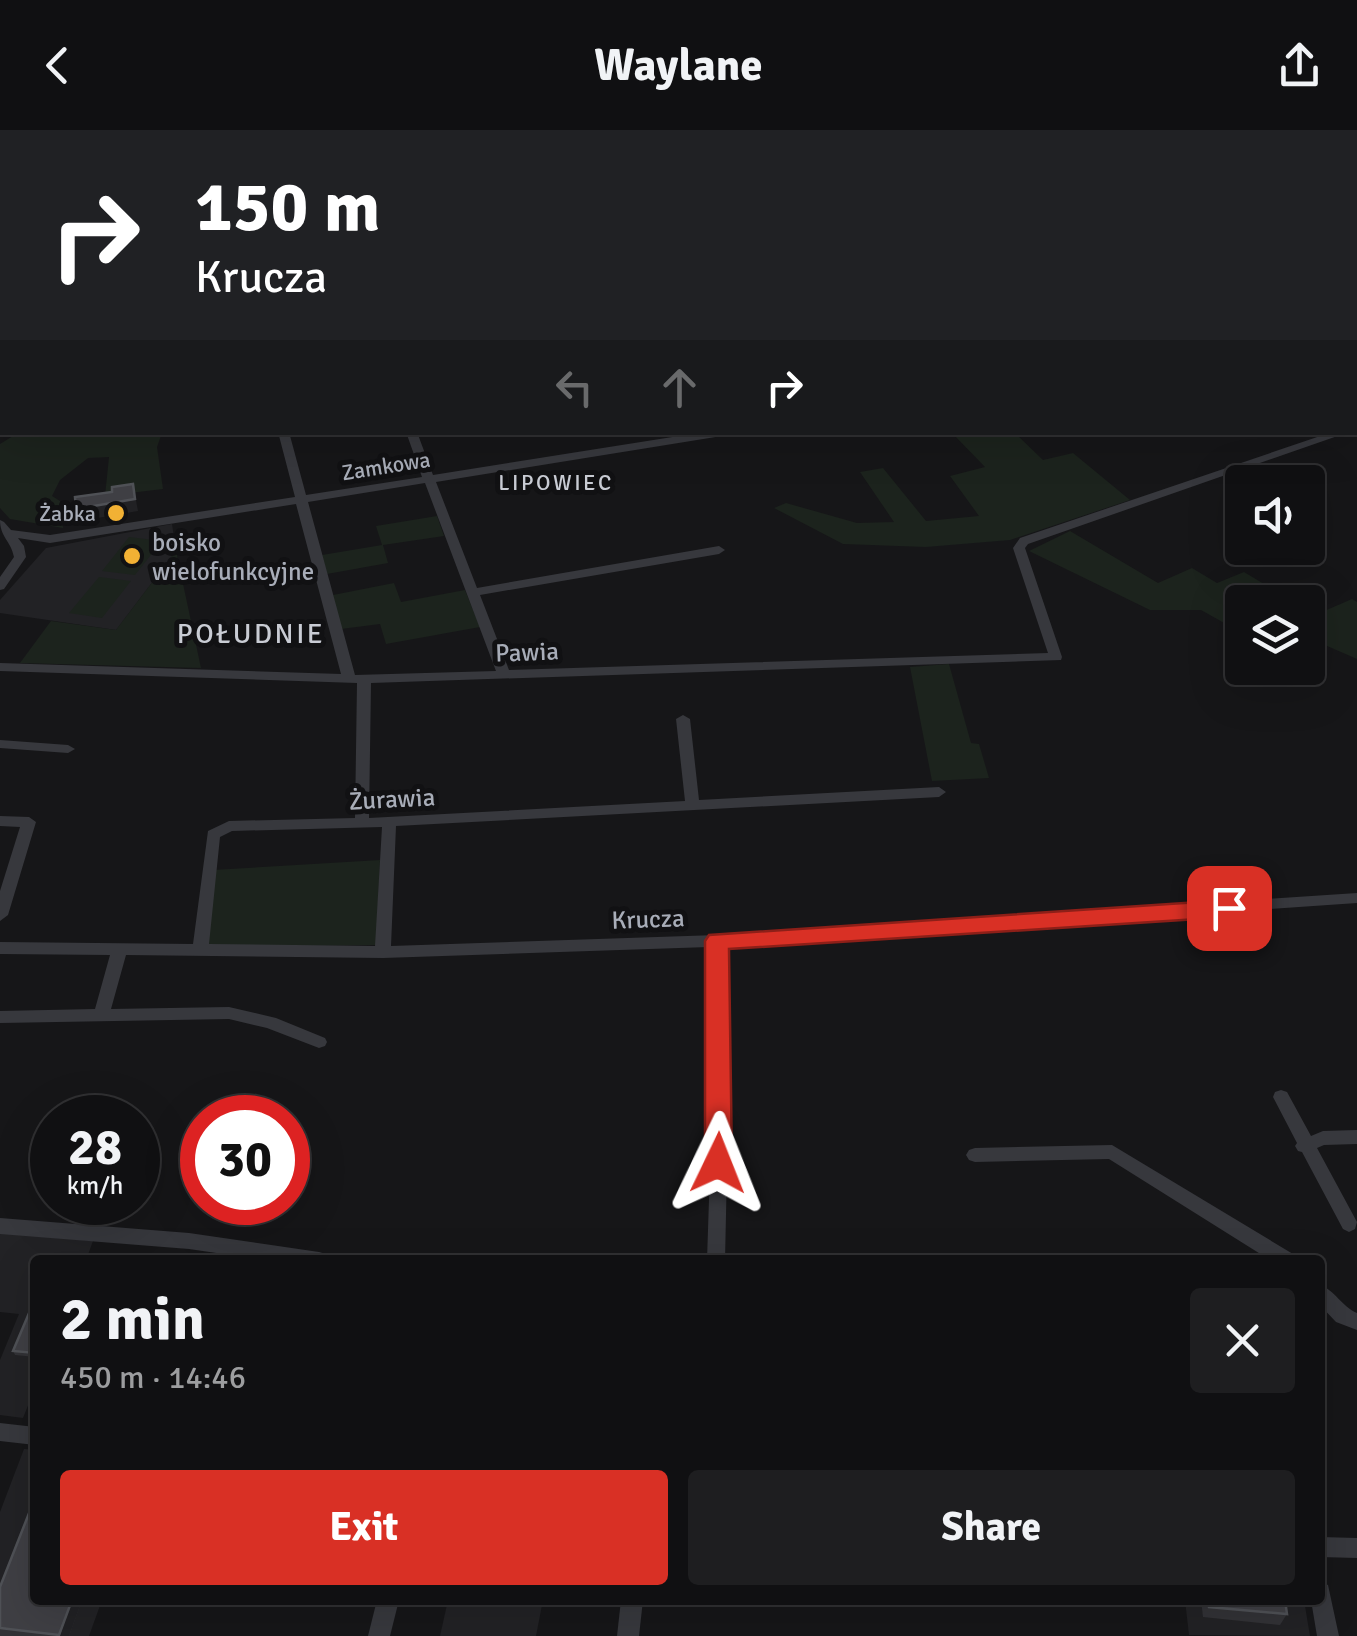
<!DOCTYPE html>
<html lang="en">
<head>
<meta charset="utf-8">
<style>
  :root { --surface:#101012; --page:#1e1e20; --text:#f1f3f6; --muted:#9c9d9f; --line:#303032; --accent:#d93025 }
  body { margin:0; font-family:Signika,sans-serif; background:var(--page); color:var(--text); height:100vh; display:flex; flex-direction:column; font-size:38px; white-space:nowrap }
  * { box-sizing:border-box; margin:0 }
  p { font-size:32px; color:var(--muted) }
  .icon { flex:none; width:55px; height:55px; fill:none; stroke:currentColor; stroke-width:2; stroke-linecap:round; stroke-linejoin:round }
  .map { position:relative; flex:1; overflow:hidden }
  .sheet { position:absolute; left:30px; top:1125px; width:1295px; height:350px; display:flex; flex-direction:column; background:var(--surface); border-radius:10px; box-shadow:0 10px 40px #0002,0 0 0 2px var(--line) }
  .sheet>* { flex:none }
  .banner { position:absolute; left:0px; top:0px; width:1358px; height:305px; box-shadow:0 10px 40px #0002,0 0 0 2px var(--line); background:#202124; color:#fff; overflow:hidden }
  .tools { position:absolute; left:1225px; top:335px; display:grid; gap:20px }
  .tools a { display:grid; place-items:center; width:100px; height:100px; border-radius:10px; background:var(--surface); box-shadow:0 10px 40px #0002,0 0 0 2px var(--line); font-size:50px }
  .speed { position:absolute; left:30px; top:965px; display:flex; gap:20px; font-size:50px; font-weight:700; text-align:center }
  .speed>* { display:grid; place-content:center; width:130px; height:130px; border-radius:50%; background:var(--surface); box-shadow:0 10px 40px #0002,0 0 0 2px var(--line); line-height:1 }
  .speed small { font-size:25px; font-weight:400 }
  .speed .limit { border:15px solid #d22; background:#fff; color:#111 }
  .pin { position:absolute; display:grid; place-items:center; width:85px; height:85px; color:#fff; margin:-42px; border-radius:20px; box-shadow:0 5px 15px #0006 }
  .me { position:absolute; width:110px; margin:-55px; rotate:2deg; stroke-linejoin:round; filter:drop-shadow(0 0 8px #0008) }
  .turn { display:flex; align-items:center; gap:35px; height:210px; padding:0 30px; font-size:45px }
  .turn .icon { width:130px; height:130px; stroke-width:2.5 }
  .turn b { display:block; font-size:70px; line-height:85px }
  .lanes { display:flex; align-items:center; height:95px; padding:0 30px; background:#0003; justify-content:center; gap:50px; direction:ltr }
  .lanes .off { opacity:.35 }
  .round { display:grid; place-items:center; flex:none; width:105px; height:105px; border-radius:10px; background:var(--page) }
  .headline { display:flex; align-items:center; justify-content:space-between; height:170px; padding:0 30px }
  h1 { font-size:60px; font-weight:700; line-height:75px }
  .primary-button { display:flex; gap:20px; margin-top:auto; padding:20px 30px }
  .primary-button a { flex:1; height:115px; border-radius:10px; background:var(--accent); color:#fff; font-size:40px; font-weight:700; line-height:115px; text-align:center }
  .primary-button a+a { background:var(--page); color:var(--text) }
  header { display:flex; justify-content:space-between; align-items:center; height:130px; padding:0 30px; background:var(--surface); font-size:45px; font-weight:700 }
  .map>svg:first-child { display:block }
</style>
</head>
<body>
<header><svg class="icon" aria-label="back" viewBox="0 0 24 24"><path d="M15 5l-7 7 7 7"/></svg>Waylane<svg class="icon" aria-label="share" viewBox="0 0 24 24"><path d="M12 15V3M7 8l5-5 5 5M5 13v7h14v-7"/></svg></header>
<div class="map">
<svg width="1357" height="1506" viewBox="0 0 1357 1506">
  <rect width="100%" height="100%" fill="#161618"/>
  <g fill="#222225">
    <path d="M172 394 176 421 116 500 0 483V470L46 418Z"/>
    <path d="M0 1103 93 1111 86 1130H35V1258L23 1288 0 1285V1230L19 1184 0 1182Z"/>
    <path d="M24 1319 35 1320V1470H102L89 1506H0V1382Z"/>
    <path d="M448 1470H543L536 1506H440Z"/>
    <path d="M1185 1470H1304L1310 1506 1189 1505Z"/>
  </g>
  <g fill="#1c231d">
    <path d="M18 303H162L157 317 163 359 105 366 109 327 88 328 60 350 52 366 60 371 63 398 10 389 0 378V314Z"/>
    <path d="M952 303H1015L1043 330 1073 323 1130 370 1010 410 926 417 843 414 774 378 786 373 857 393 894 392 860 342 883 338 926 391 979 386 950 346 985 337Z"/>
    <path d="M437 386 444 406 383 415 388 433 327 444 322 425 382 415 376 396Z"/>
    <path d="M1070 401 1158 453 1192 438 1217 453 1244 442 1294 472H1242V503L1201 480H1150L1029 421Z"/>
    <path d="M129 407 162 411 135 445 102 441Z"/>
    <path d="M176 421 201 538 20 533 51 491 116 500Z"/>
    <path d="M99 447 131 451 102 488 69 483Z"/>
    <path d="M394 453 401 472 465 460 480 497 386 514 380 494 341 499 333 465Z"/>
    <path d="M1352 469 1357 472V529L1318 512H1308V481L1315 485Z"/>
    <path d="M949 534 971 613 979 614 989 648 932 651 910 537Z"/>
    <path d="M380 730 376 815 208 817 213 740Z"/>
  </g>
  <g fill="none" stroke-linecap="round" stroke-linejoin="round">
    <g fill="#37383d" fill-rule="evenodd">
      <path d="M149 0H159L157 2H148Z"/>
      <path d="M785 0H794L795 2H787Z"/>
      <path d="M0 22 2 23V27L0 28Z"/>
      <rect x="0" y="84" width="2" height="6"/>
      <path d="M2 152V159L0 160V153Z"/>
      <rect x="0" y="262" width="2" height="8"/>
      <rect x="1355" y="295" width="2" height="6"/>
      <path d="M278 302H289L306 365 422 347 406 302H417L433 345 704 302H733L728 305 436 352 477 458 719 416 725 420 719 424 480 465 509 540 1048 523 1013 418 1020 408 1332 302H1349L1028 414 1025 418 1062 527 1061 530 371 553 369 688 685 671 676 589 683 585 690 589 699 670 939 657 946 662 939 667 396 696 391 816 717 805 1357 763V773L725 816 729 948 725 1130H707L713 948 709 817 383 828 126 825 111 879 229 877 276 888 325 908 327 912 325 916 319 918 267 898 229 889 0 893V881L95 879 110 825 0 824V812L193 814 208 701 229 691 355 688 357 553 0 541V533L341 544 296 374 50 413 18 408 24 416 26 427 4 459 0 460V447L14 427C11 411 0 407 0 390L4 392 11 400 50 405 295 367ZM425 353 496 541 355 545 308 372ZM382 697 375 816 209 814 220 707 232 701Z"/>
      <path d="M0 610 68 615 75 619 68 623 0 618Z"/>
      <path d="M0 686 29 687 36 692 8 785 0 791V761L20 697 0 696Z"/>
      <path d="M1281 960 1287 962 1311 1006 1323 1001 1357 1000V1014L1324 1015 1317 1018 1357 1092 1355 1099 1349 1102 1343 1099 1302 1022 1298 1021 1295 1016 1297 1013 1273 967 1275 962Z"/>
      <path d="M1112 1015 1293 1124 1295 1130H1270L1109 1029 975 1032 969 1030 966 1025 969 1020 975 1018Z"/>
      <path d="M0 1088 189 1103 319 1122 326 1124 328 1130H265L189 1119 0 1104Z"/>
      <path d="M1320 1155C1335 1160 1342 1177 1357 1183V1200L1336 1192 1320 1175Z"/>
      <path d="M0 1293 35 1297V1315L0 1311Z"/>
      <path d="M1320 1407 1357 1408V1428L1320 1427Z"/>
      <path d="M1320 1452 1328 1455 1339 1506H1317L1311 1470H1320Z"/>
      <path d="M377 1470H399L390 1506H368Z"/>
      <path d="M621 1470H643L639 1506H617Z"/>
    </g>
  </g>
  <g fill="#323236">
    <path d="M35 1169V1227L15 1225 13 1221Z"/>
    <path d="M0 1457 35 1470H82L69 1506H0Z"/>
    <path d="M1201 1470H1285L1287 1484 1280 1495 1203 1487Z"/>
  </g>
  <g fill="#212124">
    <path d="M133 354 138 381 80 391 76 379Z"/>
    <path d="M72 1470H82L69 1506H60Z"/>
  </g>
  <g fill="#3f3f44" stroke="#4f5156" stroke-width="2.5">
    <path d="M991 0H1194L1197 2H994Z"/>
    <path d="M133 354 135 369 76 379 75 367 112 362V357Z"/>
    <path d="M35 1169V1223L13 1221Z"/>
    <path d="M35 1368V1470H72L59 1505 0 1498V1457Z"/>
    <path d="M1208 1470H1285L1287 1484 1209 1477Z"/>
  </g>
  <path fill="#d93025" stroke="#8d1f18" stroke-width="2.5" d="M1229 770 1241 778 1229 787 729 819 732 1033 728 1041 718 1044 709 1041 705 1033V811L709 805Z"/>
  <g fill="#f2b134" stroke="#111113" stroke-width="4">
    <circle cx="116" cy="383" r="10"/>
    <circle cx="132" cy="426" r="10"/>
  </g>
  <g text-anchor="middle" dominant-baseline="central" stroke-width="10" stroke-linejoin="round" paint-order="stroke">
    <g font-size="22" fill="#a8adb8" stroke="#111113">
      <text transform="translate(386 336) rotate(-9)">Zamkowa</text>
    </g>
    <g font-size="22" letter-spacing="2.5" fill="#c9ccd4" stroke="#111113">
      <text x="556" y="352">LIPOWIEC</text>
    </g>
    <g font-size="22" fill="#a8adb8" stroke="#111113" text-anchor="end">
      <text x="96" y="383">Żabka</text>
    </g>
    <g font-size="25" fill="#a8adb8" stroke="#111113" text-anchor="start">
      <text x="152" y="412">boisko<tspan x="152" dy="29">wielofunkcyjne</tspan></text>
    </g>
    <g font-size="25" fill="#a8adb8" stroke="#111113">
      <text transform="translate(527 522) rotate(-2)">Pawia</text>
      <text transform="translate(392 669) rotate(-3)">Żurawia</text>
      <text transform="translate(648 789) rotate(-2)">Krucza</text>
    </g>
    <g font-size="28" letter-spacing="2.5" fill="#c9ccd4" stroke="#111113">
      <text x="251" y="504">POŁUDNIE</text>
    </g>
  </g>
</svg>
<div class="tools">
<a><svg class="icon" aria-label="sound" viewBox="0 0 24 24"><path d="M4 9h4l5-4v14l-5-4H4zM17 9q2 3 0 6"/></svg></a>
<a><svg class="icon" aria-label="layers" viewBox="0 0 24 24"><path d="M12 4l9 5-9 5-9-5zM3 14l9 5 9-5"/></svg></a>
</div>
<div class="speed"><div>28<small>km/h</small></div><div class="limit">30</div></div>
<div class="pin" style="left:1229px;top:778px;background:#d93025"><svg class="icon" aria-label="arrive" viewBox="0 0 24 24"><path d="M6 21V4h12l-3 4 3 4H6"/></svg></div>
<svg class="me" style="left:718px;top:1033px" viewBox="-20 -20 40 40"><path d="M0-17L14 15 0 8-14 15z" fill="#d93025" stroke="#fff" stroke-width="4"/></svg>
<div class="banner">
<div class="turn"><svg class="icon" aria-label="right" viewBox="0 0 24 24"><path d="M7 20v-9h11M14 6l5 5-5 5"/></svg><div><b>150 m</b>Krucza</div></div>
<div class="lanes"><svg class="icon off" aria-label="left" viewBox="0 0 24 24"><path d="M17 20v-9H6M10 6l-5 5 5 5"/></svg><svg class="icon off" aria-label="ahead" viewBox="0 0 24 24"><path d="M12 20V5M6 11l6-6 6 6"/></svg><svg class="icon" aria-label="right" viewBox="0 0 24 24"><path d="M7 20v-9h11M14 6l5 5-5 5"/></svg></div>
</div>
<section class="sheet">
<div class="headline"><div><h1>2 min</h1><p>450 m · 14:46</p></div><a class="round"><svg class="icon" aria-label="close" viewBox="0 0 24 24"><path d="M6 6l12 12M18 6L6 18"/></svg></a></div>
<div class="primary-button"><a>Exit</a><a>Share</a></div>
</section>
</div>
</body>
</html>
